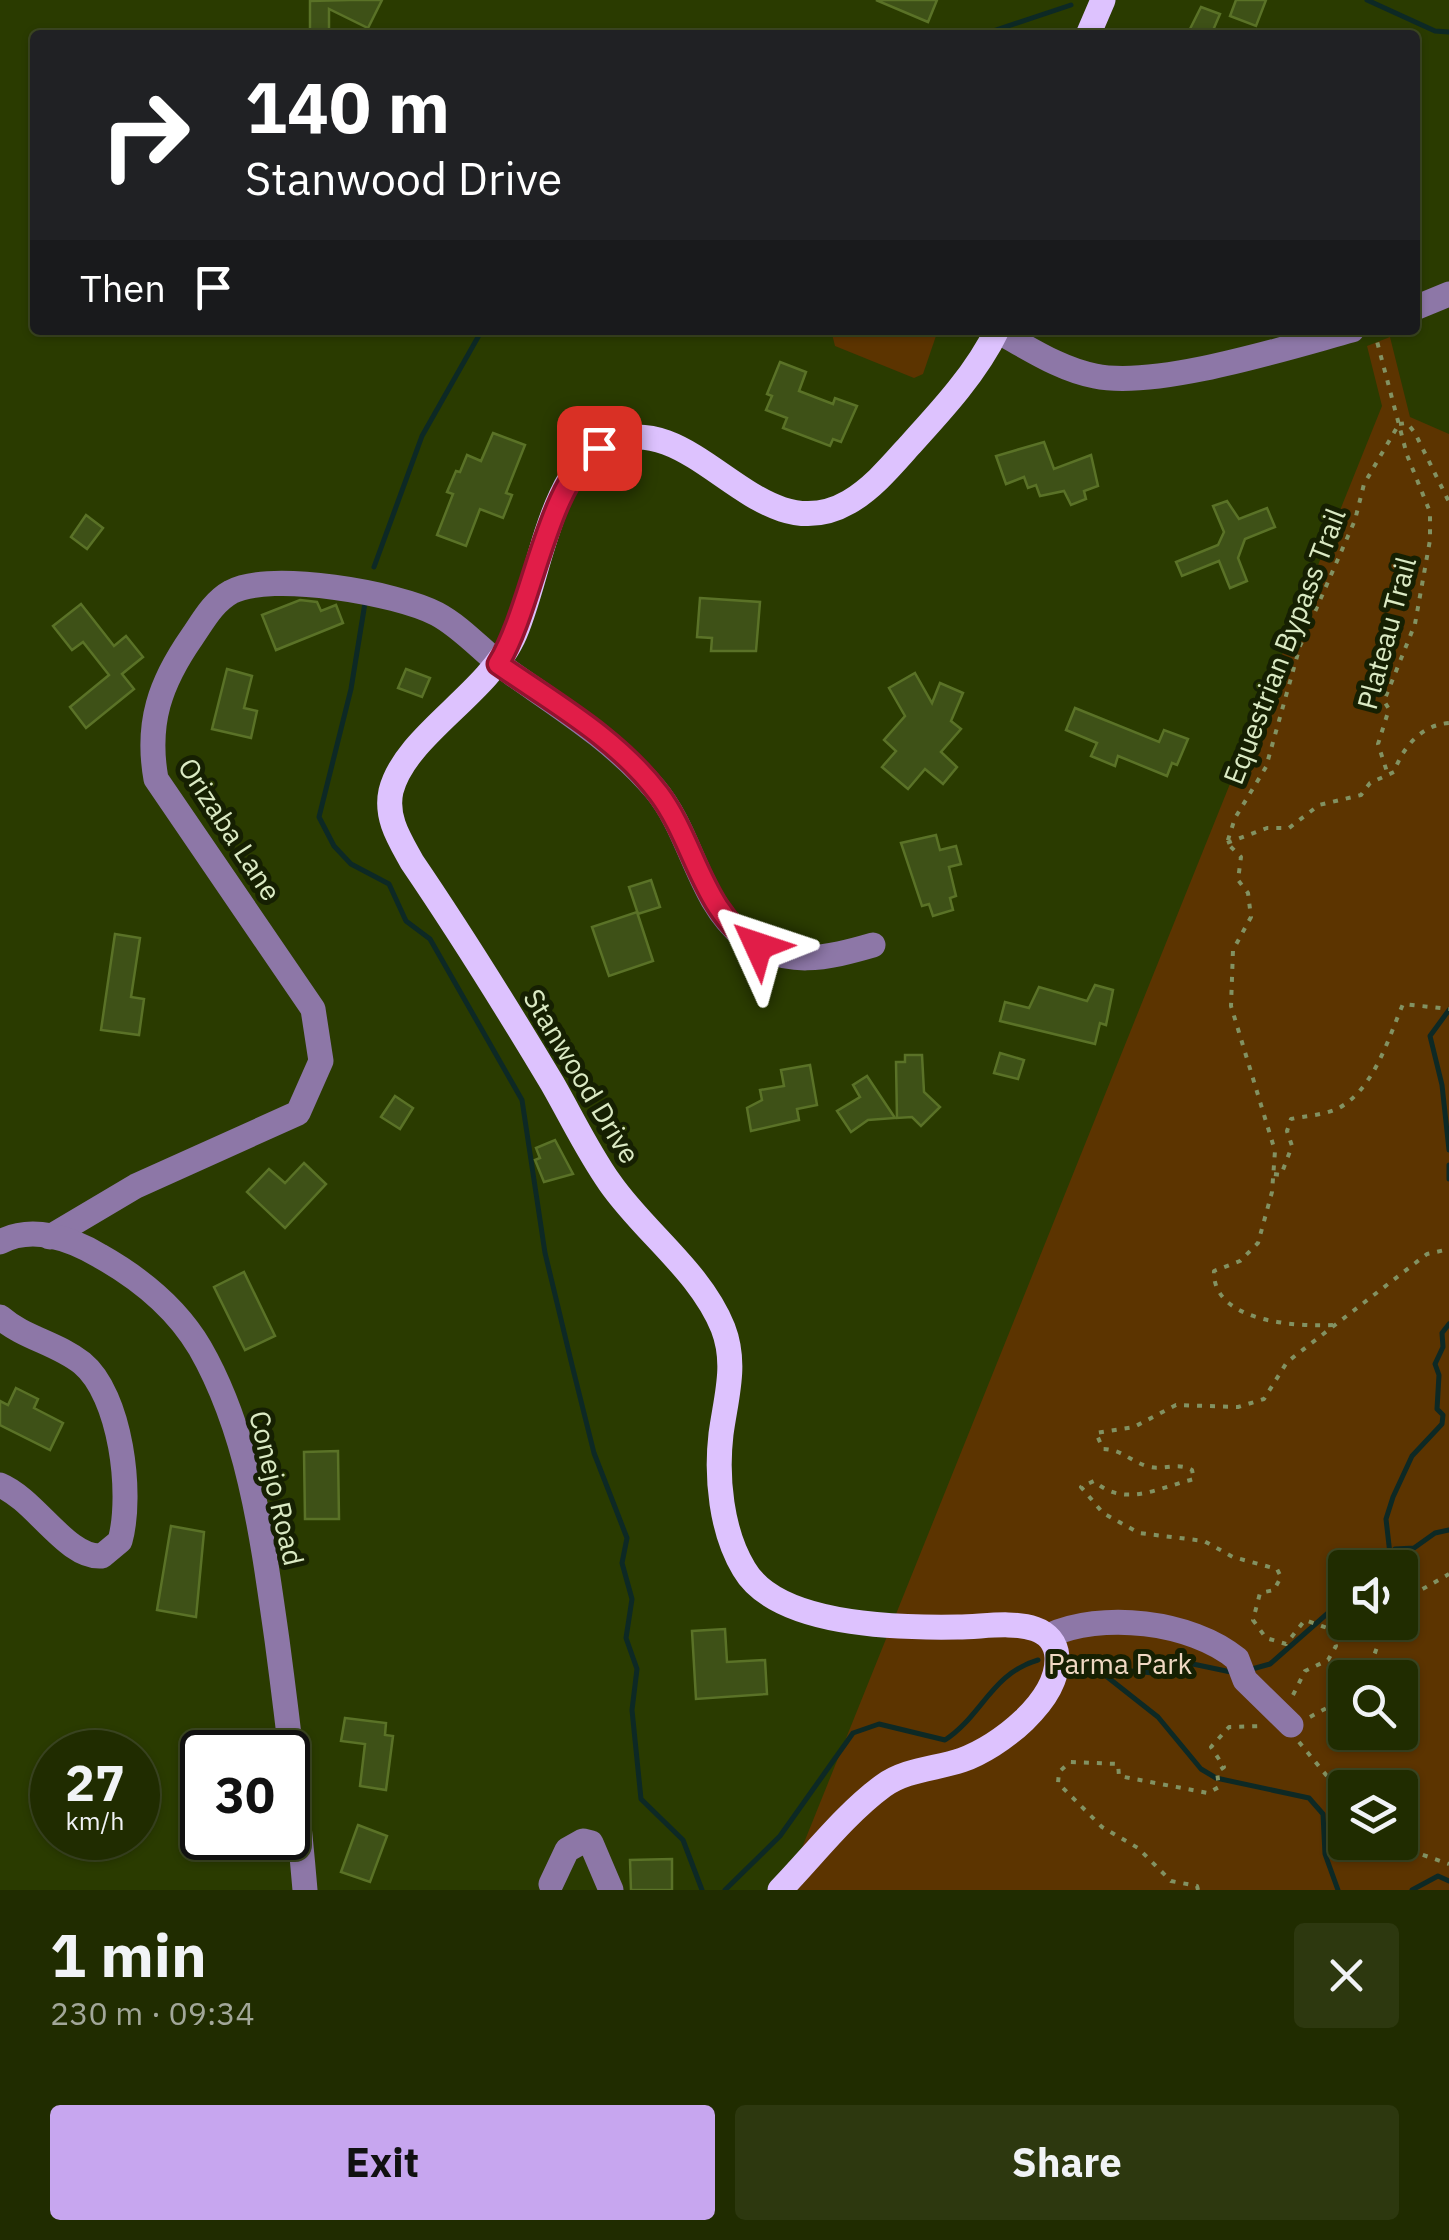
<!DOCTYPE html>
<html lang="en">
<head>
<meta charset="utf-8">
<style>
  :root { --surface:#202c00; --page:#2d380f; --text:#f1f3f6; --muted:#a2a799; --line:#3d4822; --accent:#c7a6ef }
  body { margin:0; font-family:"IBM Plex Sans",sans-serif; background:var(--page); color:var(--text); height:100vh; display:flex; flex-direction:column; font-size:38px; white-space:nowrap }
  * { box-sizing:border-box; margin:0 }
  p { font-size:32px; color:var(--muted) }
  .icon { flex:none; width:55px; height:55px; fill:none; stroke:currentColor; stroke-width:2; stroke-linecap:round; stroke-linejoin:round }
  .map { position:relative; height:1890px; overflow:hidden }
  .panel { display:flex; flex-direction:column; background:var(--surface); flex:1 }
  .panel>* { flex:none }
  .hud { position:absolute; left:30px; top:30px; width:1390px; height:305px; border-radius:10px; box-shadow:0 2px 8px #0004,0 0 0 2px var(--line); background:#202124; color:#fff; overflow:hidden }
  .tools { position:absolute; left:1328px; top:1550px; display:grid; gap:20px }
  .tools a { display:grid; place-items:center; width:90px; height:90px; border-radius:10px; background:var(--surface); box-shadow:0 2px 8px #0004,0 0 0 2px var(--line); font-size:50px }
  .speed { position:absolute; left:30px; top:1730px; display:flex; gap:20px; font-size:50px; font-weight:700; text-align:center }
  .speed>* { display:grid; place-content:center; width:130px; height:130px; border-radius:50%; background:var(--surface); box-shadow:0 2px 8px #0004,0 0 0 2px var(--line); line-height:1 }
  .speed small { font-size:25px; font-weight:400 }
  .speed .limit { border:5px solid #111; border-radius:15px; background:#fff; color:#111 }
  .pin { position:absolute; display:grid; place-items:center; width:85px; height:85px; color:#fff; margin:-42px; border-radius:20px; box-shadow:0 5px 15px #0006 }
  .me { position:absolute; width:110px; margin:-55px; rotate:312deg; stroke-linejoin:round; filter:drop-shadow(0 0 8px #0008) }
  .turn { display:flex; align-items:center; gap:35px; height:210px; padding:0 50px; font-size:45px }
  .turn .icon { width:130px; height:130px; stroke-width:2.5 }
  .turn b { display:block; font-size:70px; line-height:85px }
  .then { display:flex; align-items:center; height:95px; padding:0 50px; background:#0003; gap:20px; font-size:38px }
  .round { display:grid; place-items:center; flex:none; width:105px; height:105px; border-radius:10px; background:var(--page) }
  .headline { display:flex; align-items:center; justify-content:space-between; height:170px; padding:0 50px }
  h1 { font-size:60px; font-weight:800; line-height:75px }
  .action { display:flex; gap:20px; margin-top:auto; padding:20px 50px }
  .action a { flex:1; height:115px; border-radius:10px; background:var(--accent); color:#111; font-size:40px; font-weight:800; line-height:115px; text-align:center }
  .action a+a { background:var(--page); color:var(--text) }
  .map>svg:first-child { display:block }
</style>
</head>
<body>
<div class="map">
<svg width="1449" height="1890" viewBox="0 0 1449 1890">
  <rect width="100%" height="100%" fill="#2a3b00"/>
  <g fill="#5c3400" fill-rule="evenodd">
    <path d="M831 330H938L923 374 914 378 835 346Z"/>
    <path d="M1390 337 1410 417 1449 434V1890H785L1382 406 1367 346ZM1345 1568H1400V1622H1345ZM1345 1678H1400V1732H1345ZM1345 1788H1400V1842H1345Z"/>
  </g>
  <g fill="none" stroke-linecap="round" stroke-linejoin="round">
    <g stroke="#0d2925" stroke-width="5">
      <path d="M1367 0 1435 31 1449 32"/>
      <path d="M981 35 1071 5"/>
      <path d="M374 567 422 436 482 330"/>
      <path d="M365 603 351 689 319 817 334 846 351 864 389 884 406 921 430 939 522 1100 545 1253 572 1365 594 1453 627 1538 622 1563 632 1599 626 1638 637 1669 632 1710 641 1799 683 1840 702 1890"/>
      <path d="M1449 1010 1430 1036 1442 1085 1449 1150"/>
      <path d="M1449 1165V1179"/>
      <path d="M1390 1554 1386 1519 1393 1497 1412 1456 1442 1424 1443 1415 1437 1409 1439 1375 1435 1364 1443 1347 1442 1333 1449 1324"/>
      <path d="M1377 1568 1395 1549 1414 1548 1435 1533 1449 1530"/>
      <path d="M1075 1665 1106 1676 1133 1671 1153 1673 1188 1663 1231 1672"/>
      <path d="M1252 1669 1270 1664 1345 1598"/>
      <path d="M1106 1676 1158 1717 1201 1769 1216 1778 1309 1798 1323 1814 1325 1854 1338 1890"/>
      <path d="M725 1890 780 1836 853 1733 879 1724 945 1740C981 1717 992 1673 1038 1660"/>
      <path d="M1412 1890 1438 1876 1449 1881"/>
    </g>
  </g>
  <g fill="#3e5117" stroke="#5a7227" stroke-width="2.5">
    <path d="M349 0H382L368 28 329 9V35H310V1Z"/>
    <path d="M876 0H937L928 22Z"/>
    <path d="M1236 0H1266L1256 26 1230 16Z"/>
    <path d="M1201 7 1220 14 1211 35H1187Z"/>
    <path d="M780 362 806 372 799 391 833 404 835 398 857 406 841 442 833 439 830 446 783 428 787 418 766 410 772 396 767 394Z"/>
    <path d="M493 433 525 445 506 493 512 495 503 518 480 509 466 546 437 535 453 494 447 492 456 471 460 472 467 455 481 461Z"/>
    <path d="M1044 442 1054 469 1091 455 1098 486 1084 491 1086 499 1071 505 1064 491 1040 496 1036 485 1028 488 1024 477 1006 484 996 456Z"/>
    <path d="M1227 501 1239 519 1267 508 1275 527 1245 539 1238 558 1247 581 1230 588 1219 561 1182 576 1176 562 1218 545 1224 532 1213 506Z"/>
    <path d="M86 515 103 528 87 549 71 537Z"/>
    <path d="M700 598 760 602 756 651H711L712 638 697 637Z"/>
    <path d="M300 600 317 602 321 611 336 605 343 623 276 650 262 615Z"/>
    <path d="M81 604 114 646 126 636 143 657 122 674 134 689 86 728 70 707 109 675 83 642 72 650 53 626Z"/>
    <path d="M227 669 252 676 244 708 257 711 251 738 212 729Z"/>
    <path d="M406 669 430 678 422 697 398 688Z"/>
    <path d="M915 673 932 703 940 683 963 693 951 721 961 729 941 752 957 767 943 784 925 769 908 789 882 767 896 751 884 740 905 716 889 688Z"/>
    <path d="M1075 708 1159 742 1164 730 1188 739 1177 765 1172 763 1167 776 1118 756 1115 766 1091 756 1097 743 1066 730Z"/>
    <path d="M936 835 940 850 956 846 961 864 949 867 956 896 950 898 953 910 933 916 929 904 922 906 901 843Z"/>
    <path d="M651 880 660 907 638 914 629 887Z"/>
    <path d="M637 912 653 961 609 976 592 927Z"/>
    <path d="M115 934 140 938 131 997 144 999 139 1035 101 1030Z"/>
    <path d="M1095 985 1113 990 1106 1025 1100 1023 1095 1044 1000 1021 1005 1002 1029 1008 1039 987 1087 1001Z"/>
    <path d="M1000 1053 1024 1060 1018 1079 994 1073Z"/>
    <path d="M905 1055H922L924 1092 940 1107 921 1126 912 1117 897 1118 896 1062H905Z"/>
    <path d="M810 1065 817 1105 797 1109 799 1120 751 1131 747 1108 762 1100 760 1090 784 1086 781 1070Z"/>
    <path d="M867 1076 895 1118 868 1120 851 1132 837 1111 860 1097 853 1085Z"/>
    <path d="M395 1096 413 1108 400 1129 381 1117Z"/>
    <path d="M555 1140 573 1174 544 1182 535 1160 540 1158 536 1148Z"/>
    <path d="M304 1163 326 1184 285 1228 247 1192 269 1169 285 1183Z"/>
    <path d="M244 1272 275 1336 245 1350 214 1287Z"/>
    <path d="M16 1388 38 1399 34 1408 63 1423 50 1450 0 1425V1401L8 1405Z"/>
    <path d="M338 1451 339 1519H305L304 1452Z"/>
    <path d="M171 1526 204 1532 196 1617 157 1610Z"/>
    <path d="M725 1629 727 1662 765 1660 767 1694 696 1699 692 1631Z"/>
    <path d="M345 1718 386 1723 385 1735 393 1736 386 1790 360 1786 365 1744 341 1741Z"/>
    <path d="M358 1825 387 1836 370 1882 341 1872Z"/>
    <path d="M672 1859V1890H631L630 1860Z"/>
  </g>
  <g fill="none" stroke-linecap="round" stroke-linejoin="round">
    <g stroke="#829262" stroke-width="4" stroke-dasharray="5 8" stroke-linecap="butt">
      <path d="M1374 330 1407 455 1430 512V540L1415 624 1384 701 1389 709 1378 744 1388 775"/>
      <path d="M1399 424 1407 423 1415 433 1449 502"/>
      <path d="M1227 843 1267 828H1289L1319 805 1361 795 1370 783 1394 772C1403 747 1421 725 1449 723"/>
      <path d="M1274 1174 1281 1175 1292 1146 1287 1131 1291 1119C1305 1116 1323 1115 1337 1109 1374 1090 1388 1039 1403 1004L1449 1009"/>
      <path d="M1333 1325C1297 1327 1212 1322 1214 1271L1240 1261 1258 1243 1272 1192 1275 1151 1231 1006 1233 950 1251 917 1248 893 1238 880 1241 857 1227 843 1235 818 1266 767 1300 646 1355 520 1364 484 1399 424"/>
      <path d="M1400 1602 1449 1574"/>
      <path d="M1366 1678 1386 1622"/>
      <path d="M1293 1695 1305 1671 1328 1660 1336 1646 1330 1629 1305 1620 1286 1644 1266 1638 1253 1620 1260 1593 1274 1590 1281 1577 1277 1569 1233 1557 1204 1541 1139 1533 1103 1513 1081 1487 1094 1481C1124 1508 1158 1488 1194 1479L1192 1470C1178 1462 1165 1470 1150 1467 1132 1463 1122 1449 1103 1449L1096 1433 1134 1427 1176 1405 1238 1407 1264 1399 1287 1362 1427 1254 1449 1249"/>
      <path d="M1310 1717 1345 1698"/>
      <path d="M1299 1742 1345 1798"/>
      <path d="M1386 1842 1449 1864"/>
      <path d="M1198 1890 1197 1886 1171 1881 1138 1848 1102 1827 1058 1783 1059 1772 1070 1762 1118 1764 1119 1776 1208 1793 1219 1787 1217 1772 1224 1767 1211 1747 1229 1727 1262 1726"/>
    </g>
    <g stroke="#8d77a7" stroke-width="25">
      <path d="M1415 308 1449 294"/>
      <path d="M997 331C1029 348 1059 369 1095 376 1157 389 1289 347 1352 330"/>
      <path d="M50 1237 136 1186 298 1113 321 1061 313 1009 156 779C146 723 160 683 192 637 203 621 213 602 231 592 271 571 397 593 437 614 465 629 487 657 514 675 564 710 615 742 655 789 692 833 698 901 744 937 785 969 828 958 873 945"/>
      <path d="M0 1242C32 1225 70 1238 100 1256 139 1278 177 1309 200 1348 250 1435 263 1542 277 1640 288 1723 298 1807 305 1890"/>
      <path d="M0 1317C24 1338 57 1343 82 1363 121 1395 133 1494 120 1541L102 1556C67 1559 36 1500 0 1485"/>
      <path d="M1048 1636C1101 1611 1191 1621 1237 1659L1245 1680 1291 1725"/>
      <path d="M551 1884 567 1850 583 1841 591 1843 611 1890"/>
    </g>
    <g stroke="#ddc2fe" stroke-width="25">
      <path d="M1088 35 1103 0"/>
      <path d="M780 1890C813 1856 845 1814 883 1786 906 1769 936 1769 962 1760 999 1747 1059 1701 1057 1657 1056 1643 1047 1633 1035 1629 1011 1621 982 1627 958 1627 898 1628 777 1626 744 1569 721 1531 716 1477 721 1434 726 1397 737 1364 723 1328 700 1271 644 1232 610 1183 588 1152 571 1116 552 1083 507 1008 461 934 412 862 400 840 385 818 391 791 405 736 485 696 513 638 539 584 548 470 606 444 695 403 756 556 849 502 873 488 892 465 910 445 942 410 977 372 997 330"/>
    </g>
  </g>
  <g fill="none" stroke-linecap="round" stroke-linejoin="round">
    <defs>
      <path id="route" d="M599 448C546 483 534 605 498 664 554 703 617 738 659 794 695 842 703 915 758 946"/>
    </defs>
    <use href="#route" stroke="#92132f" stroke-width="25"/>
    <use href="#route" stroke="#e11d48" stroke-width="18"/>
  </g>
  <g text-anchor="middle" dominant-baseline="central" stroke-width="10" stroke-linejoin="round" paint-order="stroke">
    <g font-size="28" fill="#dbeac4" stroke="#162002">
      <text transform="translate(1386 633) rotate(-75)">Plateau Trail</text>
      <text transform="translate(1284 646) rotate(-69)">Equestrian Bypass Trail</text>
      <text transform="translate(230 829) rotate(57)">Orizaba Lane</text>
      <text transform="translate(582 1076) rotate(59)">Stanwood Drive</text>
      <text transform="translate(277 1488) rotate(77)">Conejo Road</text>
    </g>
    <g font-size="28" fill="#f0d8c2" stroke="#162002">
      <text x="1120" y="1663">Parma Park</text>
    </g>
  </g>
</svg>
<div class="tools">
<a><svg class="icon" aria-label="sound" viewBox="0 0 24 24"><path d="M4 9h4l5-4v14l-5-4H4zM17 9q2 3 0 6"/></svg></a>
<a><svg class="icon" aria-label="search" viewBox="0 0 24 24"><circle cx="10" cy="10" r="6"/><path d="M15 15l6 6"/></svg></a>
<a><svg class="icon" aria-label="layers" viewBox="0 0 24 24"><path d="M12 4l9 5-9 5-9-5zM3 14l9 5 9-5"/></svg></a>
</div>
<div class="speed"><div>27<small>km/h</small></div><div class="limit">30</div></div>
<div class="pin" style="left:599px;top:448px;background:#d93025"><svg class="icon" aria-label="arrive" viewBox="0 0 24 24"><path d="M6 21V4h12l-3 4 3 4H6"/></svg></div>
<svg class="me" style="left:758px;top:946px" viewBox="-20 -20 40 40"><path d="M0-17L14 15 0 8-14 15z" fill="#e11d48" stroke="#fff" stroke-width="4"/></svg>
<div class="hud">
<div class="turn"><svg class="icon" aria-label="right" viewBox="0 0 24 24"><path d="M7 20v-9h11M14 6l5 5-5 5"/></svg><div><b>140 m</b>Stanwood Drive</div></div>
<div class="then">Then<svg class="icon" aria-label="arrive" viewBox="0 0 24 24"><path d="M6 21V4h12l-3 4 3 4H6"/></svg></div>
</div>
</div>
<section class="panel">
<div class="headline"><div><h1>1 min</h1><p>230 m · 09:34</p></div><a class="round"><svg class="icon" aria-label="close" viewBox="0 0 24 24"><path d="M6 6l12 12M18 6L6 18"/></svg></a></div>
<div class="action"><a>Exit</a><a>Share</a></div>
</section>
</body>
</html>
